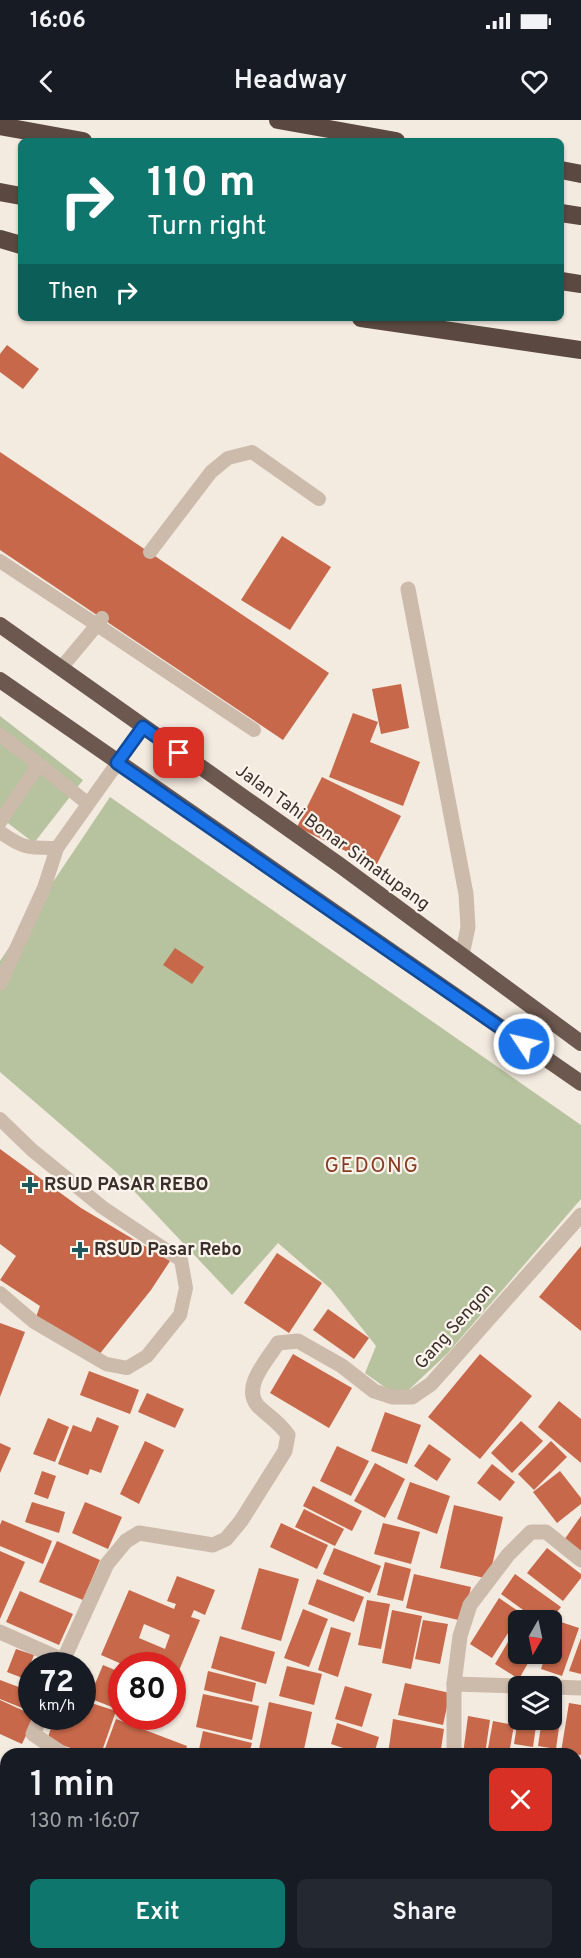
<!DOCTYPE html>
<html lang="en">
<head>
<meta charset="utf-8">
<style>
  :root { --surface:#171b24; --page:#242831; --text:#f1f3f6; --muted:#9ea1a6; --accent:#0f766e }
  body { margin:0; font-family:Overpass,sans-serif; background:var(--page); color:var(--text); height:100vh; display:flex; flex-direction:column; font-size:22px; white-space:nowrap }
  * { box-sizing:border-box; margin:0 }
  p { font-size:20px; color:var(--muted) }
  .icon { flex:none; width:33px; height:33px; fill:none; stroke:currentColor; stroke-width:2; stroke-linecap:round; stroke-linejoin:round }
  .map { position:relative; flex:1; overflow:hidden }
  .details { position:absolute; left:0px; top:1628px; width:582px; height:212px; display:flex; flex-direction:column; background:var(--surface); border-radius:18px 18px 0 0; box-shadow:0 2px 4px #0004 }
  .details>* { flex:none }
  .banner { position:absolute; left:18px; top:18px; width:546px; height:183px; border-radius:9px; box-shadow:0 2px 4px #0004; background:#0f766e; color:#fff; overflow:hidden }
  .needle { width:39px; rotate:189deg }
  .tools { position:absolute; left:508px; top:1490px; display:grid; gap:12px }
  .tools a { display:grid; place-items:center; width:54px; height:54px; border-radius:9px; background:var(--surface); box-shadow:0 2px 4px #0004; font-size:30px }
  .speed { position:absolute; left:18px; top:1532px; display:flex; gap:12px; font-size:30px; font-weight:700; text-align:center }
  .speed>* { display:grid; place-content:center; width:78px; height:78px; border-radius:50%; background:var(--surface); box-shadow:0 2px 4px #0004; line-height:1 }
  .speed small { font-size:15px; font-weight:400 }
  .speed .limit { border:9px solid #d22; background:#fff; color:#111 }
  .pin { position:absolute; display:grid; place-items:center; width:51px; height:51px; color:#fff; margin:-26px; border-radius:12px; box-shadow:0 3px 9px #0006 }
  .me { position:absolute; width:66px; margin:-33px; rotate:305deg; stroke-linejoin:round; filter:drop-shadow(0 0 4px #0008) }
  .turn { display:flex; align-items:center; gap:21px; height:126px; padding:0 30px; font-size:27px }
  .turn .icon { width:78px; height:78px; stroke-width:2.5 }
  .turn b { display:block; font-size:42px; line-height:51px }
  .then { display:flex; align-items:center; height:57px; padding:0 30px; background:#0003; gap:12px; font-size:22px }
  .round { display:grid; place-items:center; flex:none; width:63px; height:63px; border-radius:9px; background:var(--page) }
  .headline { display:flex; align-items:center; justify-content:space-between; height:102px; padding:0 30px }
  h1 { font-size:36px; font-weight:600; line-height:45px }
  .action { display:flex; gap:12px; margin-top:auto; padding:12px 30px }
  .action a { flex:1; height:69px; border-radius:9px; background:var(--accent); color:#fff; font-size:24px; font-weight:600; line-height:69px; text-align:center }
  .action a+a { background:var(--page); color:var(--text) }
  .status { display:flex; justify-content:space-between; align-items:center; height:42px; padding:0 30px; background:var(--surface); direction:ltr }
  .status svg { height:16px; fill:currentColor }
  header { display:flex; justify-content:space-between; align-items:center; height:78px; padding:0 30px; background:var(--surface); font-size:27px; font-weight:600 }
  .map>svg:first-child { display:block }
</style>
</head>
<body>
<div class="status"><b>16:06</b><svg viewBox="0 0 49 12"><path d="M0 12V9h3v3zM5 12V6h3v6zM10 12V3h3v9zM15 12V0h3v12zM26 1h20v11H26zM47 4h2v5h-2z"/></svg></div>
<header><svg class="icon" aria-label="back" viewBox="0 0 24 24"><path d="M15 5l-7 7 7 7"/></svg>Headway<svg class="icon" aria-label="heart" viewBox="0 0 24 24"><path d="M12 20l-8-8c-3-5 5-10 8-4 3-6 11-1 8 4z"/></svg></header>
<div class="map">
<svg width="581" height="1838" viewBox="0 0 581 1838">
  <rect width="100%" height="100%" fill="#f3eae0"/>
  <g fill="#b7c39f">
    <path d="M0 596 83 660 34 723 0 697Z"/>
    <path d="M110 677 581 1005V1079L447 1234 400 1278 365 1253 376 1226 331 1169 278 1123 232 1175 116 1052 0 952V841Z"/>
  </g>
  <g fill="#c7684a" fill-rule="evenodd">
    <path d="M7 225 39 249 23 269 0 252V234Z"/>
    <path d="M0 332 329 553 283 620 0 430Z"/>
    <path d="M282 416 331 447 290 510 241 480Z"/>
    <path d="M401 564 409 608 381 614 372 569Z"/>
    <path d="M353 593 378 602 370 622 420 642 403 686 329 657Z"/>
    <path d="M322 657 401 696 376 746 297 707Z"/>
    <path d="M175 828 204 847 192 864 163 845Z"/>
    <path d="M0 1029 81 1088 170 1141 151 1170 98 1236 36 1197 40 1186 0 1160 16 1136 0 1124Z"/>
    <path d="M581 1126V1211L539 1177Z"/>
    <path d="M277 1133 322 1163 289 1213 244 1183Z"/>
    <path d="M328 1189 369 1218 354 1239 313 1210Z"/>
    <path d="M0 1203 25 1212 0 1277Z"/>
    <path d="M293 1234 352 1268 329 1308 270 1273Z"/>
    <path d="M480 1234 532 1276 480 1339 428 1297Z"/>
    <path d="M89 1251 139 1270 130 1294 80 1275Z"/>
    <path d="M147 1273 184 1289 175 1308 138 1292Z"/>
    <path d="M559 1281 581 1299V1343L538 1307Z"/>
    <path d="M385 1292 421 1305 407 1344 371 1331Z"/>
    <path d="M97 1297 119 1306 101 1353 90 1349 88 1355 58 1344 73 1305 91 1312Z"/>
    <path d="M48 1298 69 1307 55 1342 33 1334Z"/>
    <path d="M521 1301 543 1321 512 1353 491 1333Z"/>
    <path d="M145 1321 164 1330 139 1384 120 1374Z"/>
    <path d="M551 1321 567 1337 534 1370 518 1354Z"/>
    <path d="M0 1323 11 1328 0 1353Z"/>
    <path d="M429 1324 451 1339 437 1361 414 1346Z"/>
    <path d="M337 1326 369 1341 351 1376 320 1361Z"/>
    <path d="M375 1343 405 1359 385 1398 354 1381Z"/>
    <path d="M492 1344 515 1362 500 1381 477 1363Z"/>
    <path d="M42 1351 56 1356 48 1379 34 1374Z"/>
    <path d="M560 1351 581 1378V1384L557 1403 533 1372Z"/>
    <path d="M410 1362 450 1376 437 1414 397 1399Z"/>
    <path d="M313 1366 362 1391 352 1411 303 1386Z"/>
    <path d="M32 1382 65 1392 59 1413 25 1402Z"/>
    <path d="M85 1382 122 1397 108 1429 72 1413Z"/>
    <path d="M454 1385 503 1397 489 1459 440 1448Z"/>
    <path d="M304 1389 344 1409 335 1426 295 1407Z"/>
    <path d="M581 1396V1432L564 1420Z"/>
    <path d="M2 1400 52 1421 43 1444 0 1426V1405Z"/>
    <path d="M281 1403 328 1425 317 1449 270 1427Z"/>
    <path d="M383 1403 420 1412 411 1444 374 1434Z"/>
    <path d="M57 1421 100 1440 83 1480 39 1462Z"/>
    <path d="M334 1428 381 1446 370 1473 323 1454Z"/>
    <path d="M547 1428 581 1454V1458L563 1481 527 1453Z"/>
    <path d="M0 1431 25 1442 0 1499Z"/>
    <path d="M385 1442 411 1449 403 1481 377 1475Z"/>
    <path d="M259 1448 299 1459 281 1521 241 1509Z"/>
    <path d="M414 1454 471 1467 463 1501 406 1488Z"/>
    <path d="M515 1454 561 1487 551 1500H537L501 1474Z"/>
    <path d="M177 1456 215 1470 205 1495 194 1490 191 1497 200 1500 173 1565 172 1545H124L101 1535 129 1470 174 1489 176 1484 167 1481ZM144 1504 170 1515 165 1529 139 1518Z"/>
    <path d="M317 1459 364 1477 354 1502 308 1484Z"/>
    <path d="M20 1471 73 1494 59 1525 6 1502Z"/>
    <path d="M499 1478 521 1493 492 1538 470 1524Z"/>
    <path d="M367 1480 390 1484 381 1529 358 1525Z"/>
    <path d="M303 1489 328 1499 309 1547 284 1538Z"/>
    <path d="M392 1490 422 1496 411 1549 382 1543Z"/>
    <path d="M423 1500 448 1504 440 1544 415 1539Z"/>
    <path d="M558 1501 579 1508 562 1556 541 1549 546 1533H552V1517Z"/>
    <path d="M331 1507 351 1513 338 1557 318 1550Z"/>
    <path d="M220 1516 275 1532 266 1564 211 1548Z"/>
    <path d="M581 1518V1554L569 1551Z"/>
    <path d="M508 1522 519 1528V1533H527L532 1536 519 1559 495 1544Z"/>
    <path d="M16 1529 34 1535 25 1559 7 1552Z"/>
    <path d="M39 1539 54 1545H36Z"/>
    <path d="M103 1545 122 1553V1591L89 1578Z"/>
    <path d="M287 1546 322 1554 314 1585 279 1576Z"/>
    <path d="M208 1551 256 1563 252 1582 204 1570Z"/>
    <path d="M0 1560 32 1572V1592L0 1579Z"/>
    <path d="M405 1563 450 1573 443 1605 398 1595Z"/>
    <path d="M345 1566 372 1574 362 1607 335 1599Z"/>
    <path d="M203 1574 259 1586 252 1620 196 1607Z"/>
    <path d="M0 1580 35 1596 22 1624 0 1614Z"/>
    <path d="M82 1580 116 1591 101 1634H88L47 1620 55 1596H82Z"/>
    <path d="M269 1582 312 1592 303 1634H258Z"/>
    <path d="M569 1583 581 1585V1635L561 1632Z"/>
    <path d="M468 1596 490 1600 485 1634H463Z"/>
    <path d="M116 1599 187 1626 185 1634H103Z"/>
    <path d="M393 1599 444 1609 441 1629 452 1631 451 1634H388Z"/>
    <path d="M518 1599H537L533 1627 514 1624Z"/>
    <path d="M542 1599 560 1600 556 1629 538 1626Z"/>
    <path d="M493 1601 514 1605 509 1634H487Z"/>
    <path d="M337 1603 379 1617 374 1634H361L331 1624Z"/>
    <path d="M203 1611 252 1623 249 1634H198Z"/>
    <path d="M576 1642 581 1643V1660L576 1659Z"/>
    <path d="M576 1670 581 1672V1705L576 1703Z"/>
    <path d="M5 1695H6V1738L0 1736V1718Z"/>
    <path d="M581 1711V1744H576V1712Z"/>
    <path d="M0 1745 6 1746V1758L1 1782Z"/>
    <path d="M581 1763V1792H576V1764Z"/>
    <path d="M576 1809H581V1838H547L548 1833H576Z"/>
    <path d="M9 1833H42L40 1838H8Z"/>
    <path d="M45 1833H82L81 1838H44Z"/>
    <path d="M116 1833H132L130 1838 115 1835Z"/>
    <path d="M140 1833H186L184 1838H139Z"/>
    <path d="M357 1833H394L393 1838H357Z"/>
    <path d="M399 1833H433L432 1838H398Z"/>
    <path d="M489 1833H527V1836L489 1838Z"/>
  </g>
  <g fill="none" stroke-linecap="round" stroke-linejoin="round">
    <g stroke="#ccbaab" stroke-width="14">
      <path d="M150 432 211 352 228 338 252 332 319 379"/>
      <path d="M0 441 97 505 102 498"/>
      <path d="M61 548 97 505 254 610"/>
      <path d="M0 615 36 642 33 653 0 702"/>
      <path d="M36 642 87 683"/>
      <path d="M0 712C24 729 28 728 57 728L143 607"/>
      <path d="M0 864 44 768 57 728"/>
      <path d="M0 999 32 1030 102 1087 181 1140 186 1168 180 1195 147 1236 127 1248 106 1244 34 1202 0 1173"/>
    </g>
    <g stroke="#ccbaab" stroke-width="15">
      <path d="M408 469 466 774 468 807 462 835"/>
      <path d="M0 1512 63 1540"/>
      <path d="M61 1545 107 1444 126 1421 139 1413 213 1425 226 1419 241 1401 285 1331 288 1315C277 1300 269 1297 258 1286 241 1267 268 1239 278 1223L298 1221 342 1246 374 1271 392 1277H412L431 1264 581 1095"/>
      <path d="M454 1564 519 1566"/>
      <path d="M552 1567 581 1568"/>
      <path d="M41 1596 33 1614 63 1634"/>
      <path d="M454 1634V1564L460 1516 470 1485 508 1435 531 1412H546L581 1440"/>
      <path d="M576 1750H581"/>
      <path d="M576 1798H581"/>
      <path d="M474 1833V1838"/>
      <path d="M234 1838V1833"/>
    </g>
    <g stroke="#6c584e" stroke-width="16">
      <path d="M0 505 341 746 581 923"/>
      <path d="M0 560 581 963"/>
    </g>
    <g stroke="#5b4941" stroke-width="18">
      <path d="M278 0 396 21"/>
      <path d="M0 6 83 21"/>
      <path d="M561 50 581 54"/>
      <path d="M0 72 21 76"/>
      <path d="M561 93 581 96"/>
      <path d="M0 119 21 125"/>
      <path d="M561 161 581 164"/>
      <path d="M361 198 581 230"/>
    </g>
  </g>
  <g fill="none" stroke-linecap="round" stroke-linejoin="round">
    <defs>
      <path id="route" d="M179 633 143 607 117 643 524 924"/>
    </defs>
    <use href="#route" stroke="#114b97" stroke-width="15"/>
    <use href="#route" stroke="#1a73e8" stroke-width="10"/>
  </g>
  <g fill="#1f585c" stroke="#fbf4ec" stroke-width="2">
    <path d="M27 1056h6v6h6v6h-6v6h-6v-6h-6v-6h6z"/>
    <path d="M77 1121h6v6h6v6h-6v6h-6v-6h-6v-6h6z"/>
  </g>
  <g text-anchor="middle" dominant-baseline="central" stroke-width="4.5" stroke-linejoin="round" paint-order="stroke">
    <g font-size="18" fill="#3a2f2a" stroke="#fbf4ec">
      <text transform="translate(332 718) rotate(36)">Jalan Tahi Bonar Simatupang</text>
      <text transform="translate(455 1207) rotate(-48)">Gang Sengon</text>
    </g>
    <g font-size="18" font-weight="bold" fill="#3a2f2a" stroke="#fbf4ec" text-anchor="start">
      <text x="44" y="1065">RSUD PASAR REBO</text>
      <text x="94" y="1130">RSUD Pasar Rebo</text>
    </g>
    <g font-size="21" letter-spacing="1.5" fill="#8a3b22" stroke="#fbf4ec">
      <text x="372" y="1046">GEDONG</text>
    </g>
  </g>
</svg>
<div class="tools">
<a><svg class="needle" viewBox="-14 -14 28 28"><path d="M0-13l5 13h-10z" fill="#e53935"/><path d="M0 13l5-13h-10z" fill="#9ea1a6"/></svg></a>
<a><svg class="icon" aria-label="layers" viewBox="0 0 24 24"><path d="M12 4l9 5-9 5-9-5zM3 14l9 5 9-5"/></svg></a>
</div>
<div class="speed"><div>72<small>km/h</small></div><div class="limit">80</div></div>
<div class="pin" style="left:179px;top:633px;background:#d93025"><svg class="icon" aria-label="arrive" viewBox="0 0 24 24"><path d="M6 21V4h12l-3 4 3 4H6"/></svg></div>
<svg class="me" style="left:524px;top:924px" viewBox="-20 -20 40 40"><circle r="17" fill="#1a73e8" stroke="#fff" stroke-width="3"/><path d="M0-11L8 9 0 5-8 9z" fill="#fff"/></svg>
<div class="banner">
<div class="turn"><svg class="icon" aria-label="right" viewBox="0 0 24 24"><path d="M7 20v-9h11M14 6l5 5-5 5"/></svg><div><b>110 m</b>Turn right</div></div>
<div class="then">Then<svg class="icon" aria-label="right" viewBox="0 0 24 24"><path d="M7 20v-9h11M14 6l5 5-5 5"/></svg></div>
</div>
<section class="details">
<div class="headline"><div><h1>1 min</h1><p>130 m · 16:07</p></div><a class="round" style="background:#d93025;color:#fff"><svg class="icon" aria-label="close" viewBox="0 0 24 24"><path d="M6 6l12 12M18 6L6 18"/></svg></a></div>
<div class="action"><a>Exit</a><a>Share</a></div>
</section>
</div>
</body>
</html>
